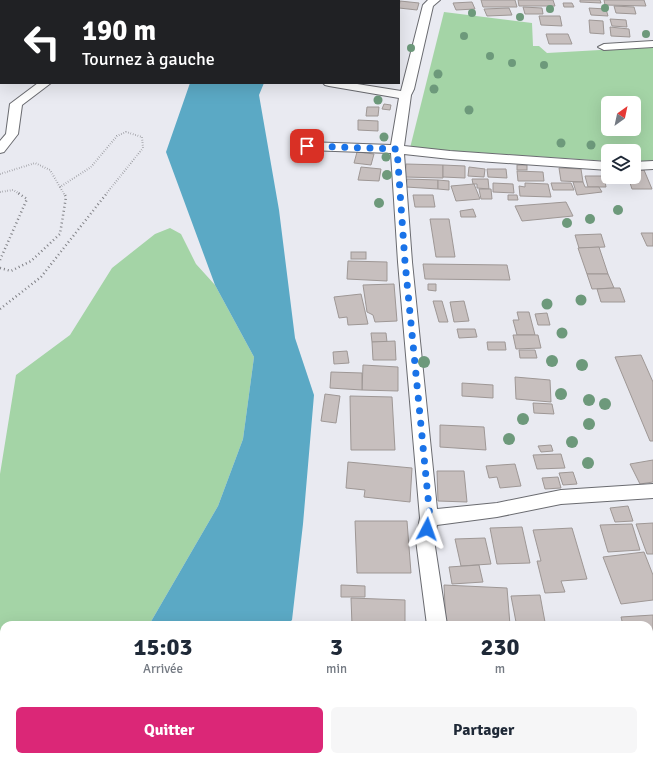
<!DOCTYPE html>
<html lang="fr">
<head>
<meta charset="utf-8">
<style>
  :root { --surface:#fff; --page:#f6f6f7; --text:#1f2937; --muted:#747a83; --accent:#db2777 }
  body { margin:0; font-family:Signika,sans-serif; background:var(--page); color:var(--text); height:100vh; display:flex; flex-direction:column; font-size:15px; white-space:nowrap }
  * { box-sizing:border-box; margin:0 }
  p { font-size:13px; color:var(--muted) }
  .icon { flex:none; width:22px; height:22px; fill:none; stroke:currentColor; stroke-width:2; stroke-linecap:round; stroke-linejoin:round }
  .map { position:relative; flex:1; overflow:hidden }
  .panel { position:absolute; left:0px; top:621px; width:653px; height:140px; display:flex; flex-direction:column; background:var(--surface); border-radius:12px 12px 0 0; box-shadow:0 4px 16px #0002 }
  .panel>* { flex:none }
  .top-card { position:absolute; left:0px; top:0px; width:400px; height:84px; box-shadow:0 4px 16px #0002; background:#202124; color:#fff; overflow:hidden }
  .needle { width:26px; rotate:33deg }
  .tools { position:absolute; left:601px; top:96px; display:grid; gap:8px }
  .tools a { display:grid; place-items:center; width:40px; height:40px; border-radius:6px; background:var(--surface); box-shadow:0 4px 16px #0002; font-size:20px }
  .pin { position:absolute; display:grid; place-items:center; width:34px; height:34px; color:#fff; margin:-17px; border-radius:8px; box-shadow:0 2px 6px #0006 }
  .me { position:absolute; width:44px; margin:-22px; rotate:4deg; stroke-linejoin:round; filter:drop-shadow(0 0 3px #0008) }
  .turn { display:flex; align-items:center; gap:14px; height:84px; padding:0 16px; font-size:18px }
  .turn .icon { width:52px; height:52px; stroke-width:2.5 }
  .turn b { display:block; font-size:28px; line-height:34px }
  .eta { display:flex; justify-content:space-evenly; align-items:center; height:68px; text-align:center }
  .eta b { font-size:24px; font-weight:700; line-height:28px }
  .cta { display:flex; gap:8px; margin-top:auto; padding:8px 16px }
  .cta a { flex:1; height:46px; border-radius:6px; background:var(--accent); color:#fff; font-size:16px; font-weight:700; line-height:46px; text-align:center }
  .cta a+a { background:var(--page); color:var(--text) }
  .map>svg:first-child { display:block }
</style>
</head>
<body>
<div class="map">
<svg width="653" height="761" viewBox="0 0 653 761">
  <rect width="100%" height="100%" fill="#e9eaf1"/>
  <g fill="#a4d4a6" fill-rule="evenodd">
    <path d="M444 12 532 23 533 46H539L547 53 653 47V163H634V151H608V161L410 148ZM608 103H634V129H608Z"/>
    <path d="M170 228 181 234 196 264 215 285 254 357 243 439 218 506 149 625H4V757H79L77 761H0V474L16 375 70 335 112 268 155 234Z"/>
  </g>
  <g fill="#5ba9c5">
    <path d="M190 83H264L259 95 279 210 295 338 314 395 303 524 292 620 287 625H149L218 506 243 439 254 357 215 285 166 152Z"/>
    <path d="M79 757H181L180 761H77Z"/>
  </g>
  <g fill="#c7bfbe" stroke="#9e9795">
    <path d="M481 0H515L517 7H483Z"/>
    <path d="M518 0H553L555 6H519Z"/>
    <path d="M580 0H600L601 3 580 2Z"/>
    <path d="M604 0H644L646 6 605 5Z"/>
    <path d="M400 1 419 3 417 10 399 8Z"/>
    <path d="M472 2 475 9 456 10 453 3Z"/>
    <path d="M563 3H572L574 7H564Z"/>
    <path d="M614 6 634 7 636 14 616 13Z"/>
    <path d="M523 7 542 8 543 14H525Z"/>
    <path d="M509 8 512 15 487 16 484 9Z"/>
    <path d="M589 8 606 9 608 16 591 15Z"/>
    <path d="M539 16H560L562 26 541 25Z"/>
    <path d="M610 19 626 20 627 27 612 26Z"/>
    <path d="M589 20 603 21 604 34 590 33Z"/>
    <path d="M610 27 629 29 630 37 611 36Z"/>
    <path d="M546 34H568L572 44H549Z"/>
    <path d="M384 104 391 105 390 110 382 109Z"/>
    <path d="M367 107H379L378 116H366Z"/>
    <path d="M358 120 378 121V131L358 130Z"/>
    <path d="M357 152 374 154 371 165 354 163Z"/>
    <path d="M406 164 443 165V178L405 177Z"/>
    <path d="M443 165 465 166V178L443 177Z"/>
    <rect x="517" y="165" width="10" height="5"/>
    <path d="M361 167 381 169 379 181 358 180Z"/>
    <path d="M469 167 485 169 484 177 468 176Z"/>
    <path d="M559 168 581 169 583 182 561 181Z"/>
    <path d="M487 169H506L507 178 488 177Z"/>
    <path d="M634 170H644L652 189H632L628 177H634Z"/>
    <path d="M517 171 543 172 544 181H518Z"/>
    <path d="M605 171H608V177H626L629 182 610 183Z"/>
    <path d="M585 176H604L606 187H588Z"/>
    <path d="M407 179 438 180V189L406 187Z"/>
    <path d="M472 179H488L489 189 477 188V184H473Z"/>
    <path d="M438 180 449 181V190L438 189Z"/>
    <path d="M573 182H583L585 187H599L602 192 577 195Z"/>
    <path d="M493 183 513 184 514 193 493 192Z"/>
    <path d="M525 183 548 184 551 197 520 196 519 186 525 187Z"/>
    <path d="M551 183H571L574 190H553Z"/>
    <path d="M474 184 480 199 456 201 451 186Z"/>
    <path d="M479 189H491L492 199H481Z"/>
    <path d="M413 195H433L435 207H415Z"/>
    <path d="M508 195H517L518 200H508Z"/>
    <path d="M566 202 573 216 522 221 515 206Z"/>
    <path d="M473 209 476 217H461L460 211Z"/>
    <path d="M430 219H449L455 257H436Z"/>
    <path d="M641 233H653V246H647Z"/>
    <path d="M601 234 605 247 579 248 575 235Z"/>
    <path d="M599 247 608 274H587L578 248Z"/>
    <rect x="351" y="252" width="15" height="7"/>
    <path d="M348 261 387 262V281L347 279Z"/>
    <path d="M423 264 507 265 510 280 425 279Z"/>
    <path d="M587 274H608L614 288 592 289Z"/>
    <path d="M394 284 397 321 375 322 373 315 367 312 363 285Z"/>
    <path d="M428 284H436V291L428 290Z"/>
    <path d="M614 288H620L625 302H601L597 289Z"/>
    <path d="M361 294 368 324 348 325 347 317 339 318 334 297Z"/>
    <path d="M433 301H442L448 322H439Z"/>
    <path d="M464 301 469 321 454 322 450 302Z"/>
    <path d="M517 312H529L535 335H517L513 320H519Z"/>
    <path d="M547 313 550 325H538L535 314Z"/>
    <path d="M457 329H475L477 337 459 338Z"/>
    <path d="M371 333H386L387 342H372Z"/>
    <path d="M513 335H538L541 348 516 349Z"/>
    <path d="M395 341 396 360H373L372 342Z"/>
    <path d="M487 342H505L506 350H488Z"/>
    <path d="M519 350H535L537 358H520Z"/>
    <path d="M347 351 349 363 334 364 333 352Z"/>
    <path d="M641 355 653 382V441H650L615 357Z"/>
    <path d="M363 365 398 367V391L362 390Z"/>
    <path d="M331 372 362 373V390L330 388Z"/>
    <path d="M515 377 550 380 551 402 516 399Z"/>
    <path d="M462 383 493 385V398L462 396Z"/>
    <path d="M325 394 340 396 336 423 321 421Z"/>
    <path d="M350 396 392 397 395 450H351Z"/>
    <path d="M533 403 552 404 554 414 534 413Z"/>
    <path d="M440 425 484 427 486 450 440 447Z"/>
    <path d="M551 445 553 451 541 452 538 446Z"/>
    <path d="M561 454 565 468 537 469 533 455Z"/>
    <path d="M653 460V482L640 484 630 464Z"/>
    <path d="M348 462 412 468 410 502 364 497 365 490 346 488Z"/>
    <path d="M515 464 521 486 500 488 497 477 489 478 486 466Z"/>
    <path d="M437 471H464L467 502 438 501Z"/>
    <path d="M573 472 577 484 563 485 559 473Z"/>
    <path d="M558 477 561 488 545 489 542 478Z"/>
    <path d="M628 506 633 521 615 522 610 508Z"/>
    <path d="M355 521H407L411 573H357Z"/>
    <path d="M653 523V554H647L636 524Z"/>
    <path d="M632 524 640 550 608 552 600 525Z"/>
    <path d="M522 527 530 563 497 564 490 528Z"/>
    <path d="M572 528 587 579 561 581 565 592 545 593 537 561H541L533 530Z"/>
    <path d="M485 538 491 564 461 566 455 539Z"/>
    <path d="M644 552 653 575V600L621 604 603 557Z"/>
    <path d="M479 565 483 582 452 584 449 567Z"/>
    <path d="M341 585 365 586V597H341Z"/>
    <path d="M444 585 507 588 510 625H446Z"/>
    <path d="M540 595 545 622H516L511 596Z"/>
    <path d="M351 598 405 600V625H352Z"/>
    <path d="M653 615V678H649V625H623L621 617Z"/>
    <path d="M189 757H284V760L189 761Z"/>
    <path d="M477 757H504L505 761H477Z"/>
    <path d="M508 757H541L542 761H509Z"/>
    <path d="M550 757H584L563 761H552Z"/>
  </g>
  <g fill="none" stroke-linecap="round" stroke-linejoin="round">
    <defs>
      <rect id="lane" x="92" y="0" width="6" height="1"/>
      <g id="street">
        <path d="M0 0H37L38 1H1L0 4Z"/>
        <path d="M428 0H440L433 6 414 89 411 95 404 146 450 151 608 162V170L450 159 404 154 412 262 437 509 497 503 561 490 653 484V498L561 504 497 517 437 525 434 540 447 625H427L416 540 420 518 398 262 391 153 307 150 303 149 301 146 303 143 307 142 391 145 399 98 329 86 325 85 323 83H351L401 91 423 5Z"/>
        <path d="M653 41V47L604 50 598 47 604 44Z"/>
        <path d="M38 83H51L22 105 18 134 4 152 0 153V141L6 134 10 104Z"/>
        <path d="M653 161V169L634 170V162Z"/>
        <rect x="649" y="679" width="4" height="20"/>
        <path d="M443 757H465L466 761H444Z"/>
      </g>
    </defs>
    <use href="#lane" stroke="#6a6b70" stroke-width="2"/>
    <use href="#street" stroke="#6a6b70" stroke-width="2"/>
    <g stroke="#808186" stroke-width="2" stroke-dasharray="0.5 2" stroke-linecap="butt">
      <path d="M0 174 35 163 50 170 60 187"/>
      <path d="M0 192 13 190 20 194"/>
      <path d="M64 194 60 187 91 167 117 136 126 132 142 137 143 148 106 194"/>
    </g>
    <g stroke="#808186" stroke-width="2.5" stroke-dasharray="1 3" stroke-linecap="butt">
      <path d="M0 260 27 199 18 193"/>
      <path d="M0 268 11 271 31 261 60 234 66 197 64 193"/>
      <path d="M0 309 41 277 107 193"/>
    </g>
    <use href="#lane" fill="#fff" fill-rule="evenodd"/>
    <use href="#street" fill="#fff" fill-rule="evenodd"/>
  </g>
  <g fill="#6d997b">
    <circle cx="605" cy="8" r="4"/>
    <circle cx="550" cy="9" r="4"/>
    <circle cx="472" cy="13" r="4"/>
    <circle cx="520" cy="17" r="4"/>
    <circle cx="646" cy="34" r="4"/>
    <circle cx="464" cy="36" r="4"/>
    <circle cx="411" cy="48" r="4"/>
    <circle cx="490" cy="56" r="4"/>
    <circle cx="512" cy="63" r="4"/>
    <circle cx="544" cy="65" r="4"/>
    <circle cx="438" cy="74" r="4.5"/>
    <circle cx="434" cy="89" r="4.5"/>
    <circle cx="378" cy="100" r="4.5"/>
    <circle cx="469" cy="110" r="4.5"/>
    <circle cx="384" cy="137" r="4.5"/>
    <circle cx="561" cy="143" r="4.5"/>
    <circle cx="591" cy="145" r="4.5"/>
    <circle cx="386" cy="157" r="4.5"/>
    <circle cx="387" cy="175" r="5"/>
    <circle cx="379" cy="203" r="5"/>
    <circle cx="618" cy="210" r="5"/>
    <circle cx="590" cy="219" r="5"/>
    <circle cx="567" cy="223" r="5"/>
    <circle cx="581" cy="300" r="5.5"/>
    <circle cx="547" cy="304" r="5.5"/>
    <circle cx="562" cy="333" r="5.5"/>
    <circle cx="552" cy="361" r="6"/>
    <circle cx="424" cy="362" r="6"/>
    <circle cx="582" cy="365" r="6"/>
    <circle cx="561" cy="394" r="6"/>
    <circle cx="589" cy="400" r="6"/>
    <circle cx="605" cy="404" r="6"/>
    <circle cx="523" cy="419" r="6"/>
    <circle cx="589" cy="424" r="6"/>
    <circle cx="509" cy="439" r="6"/>
    <circle cx="572" cy="442" r="6"/>
    <circle cx="588" cy="463" r="6"/>
  </g>
  <g fill="none" stroke-linecap="round" stroke-linejoin="round">
    <path stroke="#1a73e8" stroke-width="7" stroke-dasharray="0 12.6" d="M307 146 397 149 405 262 430 518 427 529"/>
  </g>
</svg>
<div class="tools">
<a><svg class="needle" viewBox="-14 -14 28 28"><path d="M0-13l5 13h-10z" fill="#e53935"/><path d="M0 13l5-13h-10z" fill="#747a83"/></svg></a>
<a><svg class="icon" aria-label="layers" viewBox="0 0 24 24"><path d="M12 4l9 5-9 5-9-5zM3 14l9 5 9-5"/></svg></a>
</div>
<div class="pin" style="left:307px;top:146px;background:#d93025"><svg class="icon" aria-label="arrive" viewBox="0 0 24 24"><path d="M6 21V4h12l-3 4 3 4H6"/></svg></div>
<svg class="me" style="left:427px;top:529px" viewBox="-20 -20 40 40"><path d="M0-17L14 15 0 8-14 15z" fill="#1a73e8" stroke="#fff" stroke-width="4"/></svg>
<div class="top-card">
<div class="turn"><svg class="icon" aria-label="left" viewBox="0 0 24 24"><path d="M17 20v-9H6M10 6l-5 5 5 5"/></svg><div><b>190 m</b>Tournez à gauche</div></div>
</div>
<section class="panel">
<div class="eta">
<div><b>15:03</b><p>Arrivée</p></div>
<div><b>3</b><p>min</p></div>
<div><b>230</b><p>m</p></div>
</div>
<div class="cta"><a>Quitter</a><a>Partager</a></div>
</section>
</div>
</body>
</html>
